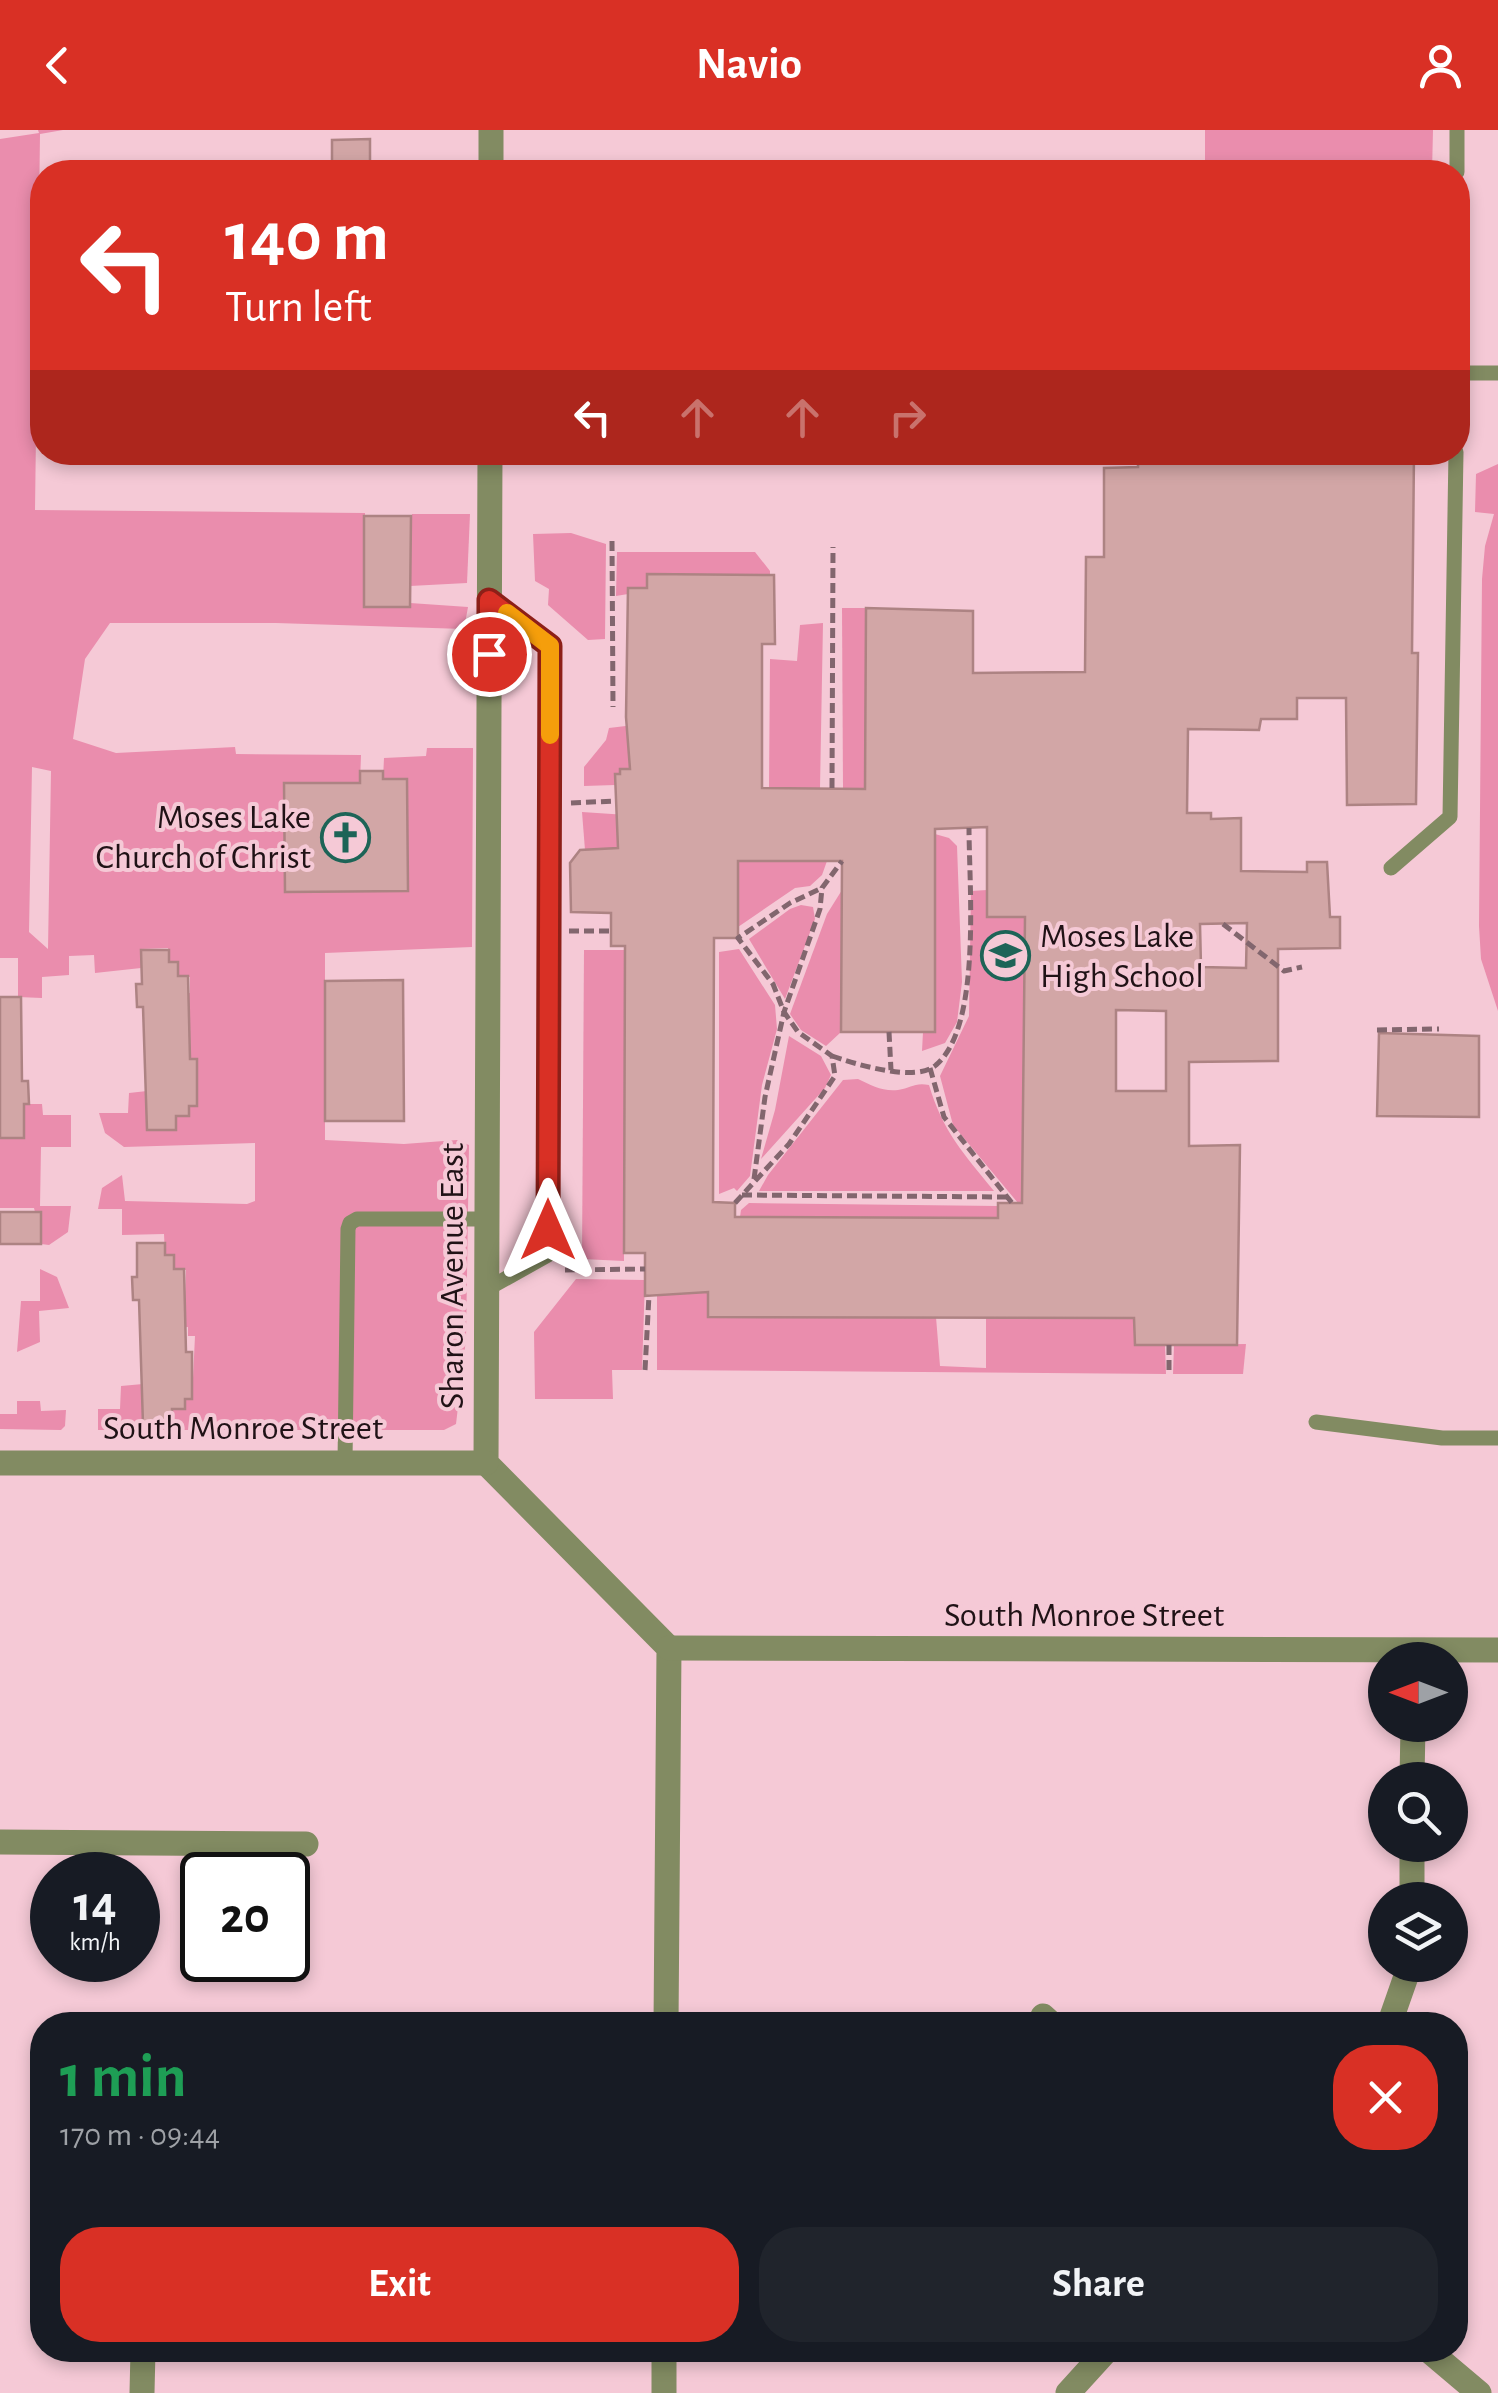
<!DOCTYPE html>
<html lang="en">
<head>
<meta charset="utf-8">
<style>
  :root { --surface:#171b24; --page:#20242c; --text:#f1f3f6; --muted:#9ea1a6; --accent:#d93025 }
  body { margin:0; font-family:"Alegreya Sans",sans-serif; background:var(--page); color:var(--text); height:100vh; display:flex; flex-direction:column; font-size:38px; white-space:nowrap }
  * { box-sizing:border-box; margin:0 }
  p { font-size:32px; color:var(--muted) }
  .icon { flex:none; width:55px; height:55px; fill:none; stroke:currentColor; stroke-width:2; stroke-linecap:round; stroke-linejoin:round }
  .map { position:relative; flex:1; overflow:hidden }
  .drawer { position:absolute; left:30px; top:1882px; width:1438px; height:350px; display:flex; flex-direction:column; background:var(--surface); border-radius:40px; box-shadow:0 5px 15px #0003 }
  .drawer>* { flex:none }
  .hud { position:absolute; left:30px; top:30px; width:1440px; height:305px; border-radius:40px; box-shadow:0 5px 15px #0003; background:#d93025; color:#fff; overflow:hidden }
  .needle { width:65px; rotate:270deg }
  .tools { position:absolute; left:1368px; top:1512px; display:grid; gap:20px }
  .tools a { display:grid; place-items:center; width:100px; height:100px; border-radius:50%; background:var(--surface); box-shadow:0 5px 15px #0003; font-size:50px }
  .speed { position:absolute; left:30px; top:1722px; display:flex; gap:20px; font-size:50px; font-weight:700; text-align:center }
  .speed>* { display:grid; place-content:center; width:130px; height:130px; border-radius:50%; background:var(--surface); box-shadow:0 5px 15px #0003; line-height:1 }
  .speed small { font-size:25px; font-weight:400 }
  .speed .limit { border:5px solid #111; border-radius:15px; background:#fff; color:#111 }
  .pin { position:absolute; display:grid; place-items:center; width:85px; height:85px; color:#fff; margin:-42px; border:5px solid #fff; border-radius:50%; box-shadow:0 2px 10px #0007 }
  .me { position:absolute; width:110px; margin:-55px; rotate:0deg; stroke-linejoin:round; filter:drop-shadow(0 0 8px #0008) }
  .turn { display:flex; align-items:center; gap:35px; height:210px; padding:0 30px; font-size:45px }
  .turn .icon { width:130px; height:130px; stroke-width:2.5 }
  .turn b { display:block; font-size:70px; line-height:85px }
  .lanes { display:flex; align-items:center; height:95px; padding:0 30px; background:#0003; justify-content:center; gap:50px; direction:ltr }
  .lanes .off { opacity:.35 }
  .round { display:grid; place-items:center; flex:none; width:105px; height:105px; border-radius:40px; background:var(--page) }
  .headline { display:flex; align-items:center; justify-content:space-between; height:170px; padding:0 30px }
  h1 { font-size:60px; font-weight:600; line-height:75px; color:#1e9e55 }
  .button { display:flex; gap:20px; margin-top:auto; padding:20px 30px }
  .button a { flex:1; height:115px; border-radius:40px; background:var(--accent); color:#fff; font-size:40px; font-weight:600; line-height:115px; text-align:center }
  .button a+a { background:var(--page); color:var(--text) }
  header { display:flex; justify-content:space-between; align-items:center; height:130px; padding:0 30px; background:var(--accent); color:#fff; font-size:45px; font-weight:600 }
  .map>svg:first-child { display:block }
</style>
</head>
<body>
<header><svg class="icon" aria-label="back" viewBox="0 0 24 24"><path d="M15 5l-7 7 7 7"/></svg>Navio<svg class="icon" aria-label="person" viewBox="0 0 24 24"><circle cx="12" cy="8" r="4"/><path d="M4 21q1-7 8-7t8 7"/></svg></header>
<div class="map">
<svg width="1498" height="2263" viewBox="0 0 1498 2263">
  <rect width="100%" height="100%" fill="#f5c9d6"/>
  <g fill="#ea8dad" fill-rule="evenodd">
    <path d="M38 0H63L40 4 35 380 365 383V477H410V473L468 477 464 499 276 493H110L85 529 73 609 116 623 235 617 236 624 361 625 360 653 284 654 285 762 408 760 407 649H383L384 628 426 626 427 618H473L472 817 325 823V1010L404 1014 457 1010 469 1015 466 1209 456 1294 444 1300H98V1279H120L121 1256 143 1254V1293H172V1279H185V1269H192L195 1206H188V1197L177 1198 185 1170 186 1140 174 1139V1125H165L164 1104 122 1105V1079H98L102 1058 122 1045 125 1071 247 1074 255 1071V1013L124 1017 105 1003 99 983H128L129 963 147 961V1000H176V986H189L186 945H198V930L190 929V919H181C188 896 192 885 181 863H190V847L178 846V832H169L168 818 141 819V838L95 843 94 825 69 826V845L42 847V868L18 867V828H0V9L39 3ZM32 637 51 641 48 819 29 802Z"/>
    <path d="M1205 0H1433L1432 42H1397V35L1377 33 1373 42H1205Z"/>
    <path d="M1498 334V881L1481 829 1479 796 1482 449 1485 416 1494 384 1475 382 1476 344Z"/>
    <path d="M412 384H470L467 453 410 456Z"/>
    <path d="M571 403 606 414 605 509 588 510 548 475 549 459 535 451 533 404Z"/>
    <path d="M617 422H755L770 441V445L647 444V458H629L628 464 616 466Z"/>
    <path d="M842 478H866L865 659 843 658Z"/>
    <path d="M823 493 820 658H769L770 529 797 531 800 495Z"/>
    <path d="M634 595 630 639H620V644H615V655L584 656V637L606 610 609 598Z"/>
    <path d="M582 682 627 685V718L585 720Z"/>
    <path d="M935 704 949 708 957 716 962 852 957 892 945 913 922 921 923 902 935 901Z"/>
    <path d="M738 731H827L822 745 810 756 795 758 738 797Z"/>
    <path d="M842 760 841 902 826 916 801 900 790 884 827 784Z"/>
    <path d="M987 760V787H1025L1022 1073H1018L953 995 940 946 969 886 971 761Z"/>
    <path d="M801 775 813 777 815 789 785 869 749 809 790 779Z"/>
    <path d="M739 819 775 875 777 899 762 955 750 1046 737 1061 734 1058 719 1064V822Z"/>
    <path d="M584 820H625L624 1131 582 1129Z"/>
    <path d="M789 906 821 926 831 945 825 958 761 1029 775 980Z"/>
    <path d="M858 949C871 955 883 962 898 960 911 958 915 952 929 955 943 1002 964 1024 994 1061H759L768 1045 843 950Z"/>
    <path d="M24 974H42L43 985H71V1017H41L40 1076H71L68 1102 49 1115 41 1114V1082H35L34 1078H0V1008L24 1007Z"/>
    <path d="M749 1073 998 1076V1088L740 1087 741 1080Z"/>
    <path d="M40 1139 57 1147 69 1178 39 1181 40 1212 17 1222 21 1171H40Z"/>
    <path d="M708 1147V1187H936L940 1236 986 1238V1187L1134 1188 1165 1215 1166 1244 657 1240V1165Z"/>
    <path d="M576 1149 645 1150 642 1240H612L613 1269H535L534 1202Z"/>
    <path d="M1246 1214 1243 1244H1173L1174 1215Z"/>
    <path d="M17 1271H40L41 1281 66 1280 65 1296 61 1300 0 1299V1284H17Z"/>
  </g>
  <g fill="#d2a6a6" stroke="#ad8383" stroke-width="2.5" fill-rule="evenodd">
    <path d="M370 9V42H332V10Z"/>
    <path d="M1138 322H1414L1412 523H1418L1416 674 1347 675 1346 568H1297V589H1261L1259 600 1188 599 1187 683H1211V689L1241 688V741L1307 742V732H1327L1330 787H1340V818L1278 819V931L1189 932V1016L1240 1015 1237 1215H1135L1134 1188 708 1187V1162L645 1166V1123H624L625 816H611V783L571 782 570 733 580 720 618 718 615 644H620V639H630L626 587 628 458H647V444L774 445 775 514H762V658L865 659 866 478 973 481V543L1085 542 1086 427H1104V338L1138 337ZM987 697V787H1025L1022 1073H998V1088L735 1087V1073L713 1072 714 808H738V731H842L841 902H935V699ZM1247 793 1246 838 1201 837 1200 794ZM1116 880 1166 881V961H1116Z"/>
    <path d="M364 386H411L410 477H364Z"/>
    <path d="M360 641H383V649H407L408 761 285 762 284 653H360Z"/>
    <path d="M141 820H169V832H178V846H188L190 929H197V976H189V986H176V1000H147L143 877H137L136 854H142Z"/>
    <path d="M403 850 404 991H325V851Z"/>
    <path d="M0 867H21L22 951H28L29 974H24V1008H0Z"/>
    <path d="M1379 903 1479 906V987L1377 986Z"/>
    <rect x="0" y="1082" width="41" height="32"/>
    <path d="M137 1113H165V1125H174V1139H184L186 1222H192V1269H185V1279H172V1293L143 1294 139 1170H133L132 1147H137Z"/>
  </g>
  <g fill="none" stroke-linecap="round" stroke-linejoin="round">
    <g stroke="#82666e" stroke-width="5" stroke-dasharray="10 5" stroke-linecap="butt">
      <path d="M612 411 613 577"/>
      <path d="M832 658 833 417"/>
      <path d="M571 673 615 671"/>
      <path d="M1223 794 1284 841 1302 837"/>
      <path d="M569 801H611"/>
      <path d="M1377 900 1439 899"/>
      <path d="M889 902 891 940"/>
      <path d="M832 926C855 934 916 953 936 935 982 896 969 756 969 698"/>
      <path d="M930 938 944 987 1012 1073"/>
      <path d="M754 1049 765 967 784 882 820 779 822 758 842 731"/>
      <path d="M742 1065 1007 1067"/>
      <path d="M735 1073 789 1014 835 946 832 926 798 902 784 882 773 854 738 808 790 773 822 758"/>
      <path d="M565 1140 645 1139"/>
      <path d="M1169 1215V1244"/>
      <path d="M645 1240 649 1165"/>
    </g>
    <g stroke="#828b62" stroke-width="15">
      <path d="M1457 42V0"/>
      <path d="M1458 243H1498"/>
      <path d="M1391 738 1450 687 1456 322"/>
      <path d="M487 1159 548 1125 550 516 489 470"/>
      <path d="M1316 1292 1442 1308H1498"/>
      <path d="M345 1333 348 1099 350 1093 357 1089H487"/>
    </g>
    <g stroke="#828b62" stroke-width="25">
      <path d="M491 42V0"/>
      <path d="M490 322 486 1333 669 1518 666 1895"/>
      <path d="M0 1333H486"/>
      <path d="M669 1518 1498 1520"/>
      <path d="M1412 1650 1413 1595"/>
      <path d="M0 1712 306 1714"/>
      <path d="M1412 1770V1715"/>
      <path d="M1043 1886 1053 1895"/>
      <path d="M1389 1895 1410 1835"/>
      <path d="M664 2220V2263"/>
      <path d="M1428 2220 1479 2263"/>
      <path d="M142 2263 143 2220"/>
      <path d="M1068 2263 1107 2220"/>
    </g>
  </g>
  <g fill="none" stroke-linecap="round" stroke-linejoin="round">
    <defs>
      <path id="route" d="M489 524V470L550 516 548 1100"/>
    </defs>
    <use href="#route" stroke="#8d1f18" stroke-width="25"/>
    <use href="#route" stroke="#d93025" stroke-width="18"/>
    <path stroke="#f59e0b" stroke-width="18" d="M507 483 550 516V605"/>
  </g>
  <defs>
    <symbol id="church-ring" viewBox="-11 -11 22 22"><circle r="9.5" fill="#f5c9d6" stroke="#1d6457" stroke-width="1.5"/><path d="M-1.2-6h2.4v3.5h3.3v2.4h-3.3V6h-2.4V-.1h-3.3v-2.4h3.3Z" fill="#1d6457"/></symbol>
    <symbol id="school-ring" viewBox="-11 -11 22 22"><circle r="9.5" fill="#f5c9d6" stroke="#1d6457" stroke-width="1.5"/><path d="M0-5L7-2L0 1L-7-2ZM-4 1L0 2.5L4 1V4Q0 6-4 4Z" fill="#1d6457"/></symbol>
  </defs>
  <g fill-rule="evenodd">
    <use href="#church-ring" x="318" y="680" width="55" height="55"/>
    <use href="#school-ring" x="978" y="798" width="55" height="55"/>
  </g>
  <g text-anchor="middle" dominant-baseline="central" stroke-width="8" stroke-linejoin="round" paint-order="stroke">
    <g font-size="35" fill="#201216" stroke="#f5c9d6" text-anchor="end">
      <text x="311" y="687">Moses Lake<tspan x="311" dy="40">Church of Christ</tspan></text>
      <text x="1040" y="806" text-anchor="start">Moses Lake<tspan x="1040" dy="40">High School</tspan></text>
    </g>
    <g font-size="35" fill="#201216" stroke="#f5c9d6">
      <text transform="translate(452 1146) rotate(-90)">Sharon Avenue East</text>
      <text x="243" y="1298">South Monroe Street</text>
      <text x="1084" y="1485">South Monroe Street</text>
    </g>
  </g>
</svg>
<div class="tools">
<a><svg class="needle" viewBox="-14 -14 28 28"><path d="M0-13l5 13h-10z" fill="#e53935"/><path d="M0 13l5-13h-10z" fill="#9ea1a6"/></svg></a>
<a><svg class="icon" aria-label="search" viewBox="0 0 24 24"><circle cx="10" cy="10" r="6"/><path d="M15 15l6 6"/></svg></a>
<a><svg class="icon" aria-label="layers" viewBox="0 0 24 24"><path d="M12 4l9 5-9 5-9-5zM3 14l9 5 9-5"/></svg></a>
</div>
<div class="speed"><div>14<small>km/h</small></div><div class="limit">20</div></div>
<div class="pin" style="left:489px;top:524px;background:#d93025"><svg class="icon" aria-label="arrive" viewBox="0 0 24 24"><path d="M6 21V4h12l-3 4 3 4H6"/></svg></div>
<svg class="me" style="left:548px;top:1100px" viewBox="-20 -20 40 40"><path d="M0-17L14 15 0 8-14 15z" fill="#d93025" stroke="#fff" stroke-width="4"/></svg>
<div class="hud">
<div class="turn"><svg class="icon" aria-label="left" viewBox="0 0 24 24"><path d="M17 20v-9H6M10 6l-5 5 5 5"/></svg><div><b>140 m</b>Turn left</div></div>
<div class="lanes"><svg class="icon" aria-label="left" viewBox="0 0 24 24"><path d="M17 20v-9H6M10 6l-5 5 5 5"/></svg><svg class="icon off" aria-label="ahead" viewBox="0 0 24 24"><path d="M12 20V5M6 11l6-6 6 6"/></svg><svg class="icon off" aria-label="ahead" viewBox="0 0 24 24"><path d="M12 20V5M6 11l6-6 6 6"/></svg><svg class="icon off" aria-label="right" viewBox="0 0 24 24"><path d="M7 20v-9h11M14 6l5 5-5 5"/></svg></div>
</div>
<section class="drawer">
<div class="headline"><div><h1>1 min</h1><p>170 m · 09:44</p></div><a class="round" style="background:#d93025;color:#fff"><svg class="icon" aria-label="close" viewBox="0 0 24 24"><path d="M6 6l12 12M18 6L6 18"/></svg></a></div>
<div class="button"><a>Exit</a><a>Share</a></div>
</section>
</div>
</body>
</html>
